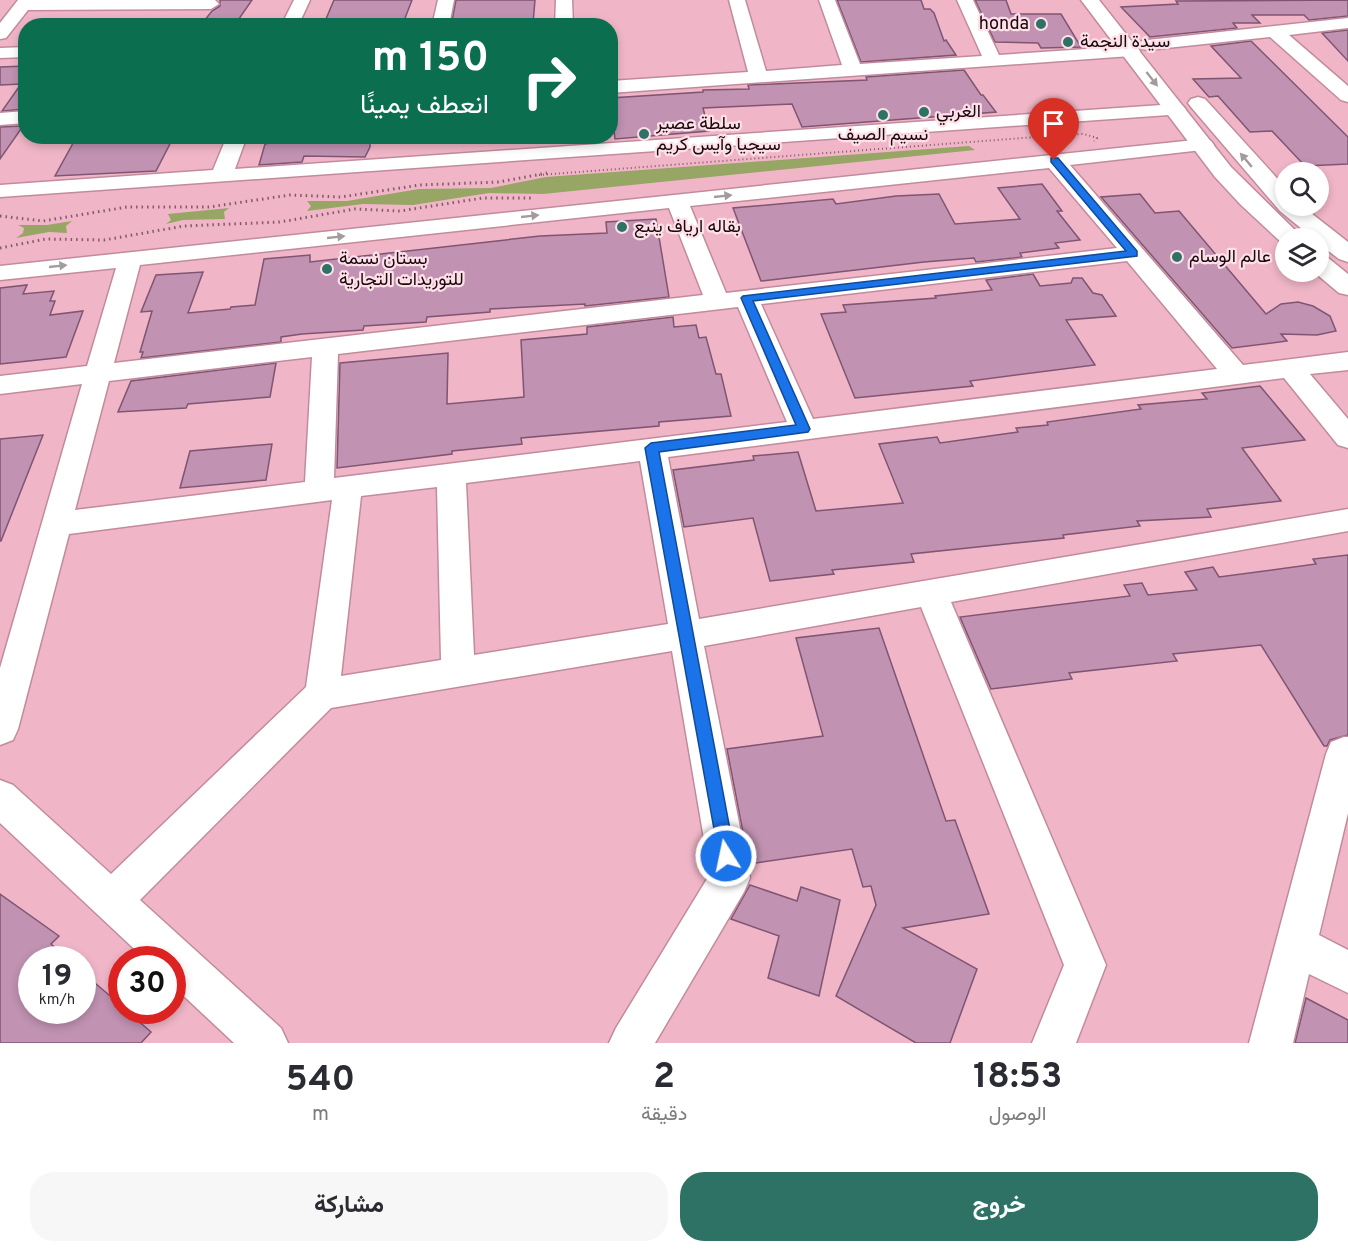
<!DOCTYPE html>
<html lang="ar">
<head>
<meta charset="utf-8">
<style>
  :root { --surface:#fff; --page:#f7f7f7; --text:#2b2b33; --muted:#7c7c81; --accent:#2e7265 }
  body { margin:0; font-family:Overpass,Vazirmatn,sans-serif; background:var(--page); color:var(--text); direction:rtl; height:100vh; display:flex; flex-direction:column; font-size:22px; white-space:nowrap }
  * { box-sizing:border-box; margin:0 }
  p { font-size:20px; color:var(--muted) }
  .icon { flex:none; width:33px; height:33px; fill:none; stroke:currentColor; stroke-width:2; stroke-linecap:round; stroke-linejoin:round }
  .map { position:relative; height:1043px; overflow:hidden; direction:ltr }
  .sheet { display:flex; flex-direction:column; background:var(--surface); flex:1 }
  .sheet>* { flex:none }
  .hud { position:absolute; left:18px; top:18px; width:600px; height:126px; border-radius:24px; box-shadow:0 3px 9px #0003; direction:rtl; background:#0b6e4f; color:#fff; overflow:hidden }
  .tools { position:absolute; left:1275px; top:162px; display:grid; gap:12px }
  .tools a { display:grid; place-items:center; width:54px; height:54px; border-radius:50%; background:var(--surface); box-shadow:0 3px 9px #0003; font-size:30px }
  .speed { position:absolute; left:18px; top:946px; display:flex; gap:12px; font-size:30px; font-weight:700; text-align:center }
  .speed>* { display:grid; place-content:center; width:78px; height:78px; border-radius:50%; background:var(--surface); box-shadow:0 3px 9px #0003; line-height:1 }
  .speed small { font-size:15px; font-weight:400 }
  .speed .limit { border:9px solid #d22; background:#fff; color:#111 }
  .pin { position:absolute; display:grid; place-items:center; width:51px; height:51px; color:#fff; margin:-62px -26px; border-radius:50% 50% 50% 0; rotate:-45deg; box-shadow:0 0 6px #0007 }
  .pin .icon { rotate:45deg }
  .me { position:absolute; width:66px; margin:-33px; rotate:350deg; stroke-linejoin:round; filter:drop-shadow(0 0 4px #0008) }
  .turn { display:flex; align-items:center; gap:21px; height:126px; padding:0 30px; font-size:27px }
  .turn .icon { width:78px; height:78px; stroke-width:2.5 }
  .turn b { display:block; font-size:42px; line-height:51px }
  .eta { display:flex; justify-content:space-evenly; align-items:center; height:102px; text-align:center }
  .eta b { font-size:36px; font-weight:700; line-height:42px }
  .button { display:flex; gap:12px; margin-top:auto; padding:12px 30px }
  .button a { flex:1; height:69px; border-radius:24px; background:var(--accent); color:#fff; font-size:24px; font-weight:700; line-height:69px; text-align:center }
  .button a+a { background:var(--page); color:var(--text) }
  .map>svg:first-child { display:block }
</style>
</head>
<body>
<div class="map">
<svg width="1348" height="1043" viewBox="0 0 1348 1043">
  <rect width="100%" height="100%" fill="#f0b6c8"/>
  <g fill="#97a565">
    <path d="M969 146 975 150 543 194 489 193 413 205 363 204 307 211 311 206 307 201H347L419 189 491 188 546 177Z"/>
    <path d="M229 208 224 212 225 219 183 220 166 224 171 220 168 214Z"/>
    <path d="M72 221 66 226 67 233 49 232 16 238 23 233 24 228 18 225H47Z"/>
  </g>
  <g fill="#c192b2" stroke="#7f5572" stroke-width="1.5">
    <path d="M220 0H252L234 26H200L212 11 220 6Z"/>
    <path d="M334 0H412L402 26H323Z"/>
    <path d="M456 0H535L533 23 451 26Z"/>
    <path d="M837 0H921L924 9H930L934 13 944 41 946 40 956 55 861 62Z"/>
    <path d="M975 0H1006L1011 14H1061L1081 47 1041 48 1038 43 995 42Z"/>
    <path d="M1348 0V16L1309 20 1304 15H1252L1260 23H1233L1237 28 1150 37 1121 7 1178 4 1176 1Z"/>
    <path d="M1348 30V61L1322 33Z"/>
    <path d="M1251 41 1348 137V164L1305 166 1272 131 1250 132 1218 96 1209 97 1193 79 1241 78 1211 46Z"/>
    <path d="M26 66V109L2 111 21 84 0 85V67Z"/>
    <path d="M964 70 981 95H983L996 112 802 127 792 104 703 108 709 131 615 139 610 98 703 92V90L749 89 748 85 867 80 866 77Z"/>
    <path d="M23 126 0 159V127Z"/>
    <path d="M77 136H174L156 171 55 176Z"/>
    <path d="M272 136H370V147L365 157 304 156 302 162 259 165 265 144 269 143Z"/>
    <path d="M1042 184 1062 211H1057L1080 240 1055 243 1059 248 1020 253 1022 257 976 262 974 258 924 262 761 281 733 208 833 199 836 204 896 196 939 194 955 224 1020 219 998 188Z"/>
    <path d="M1140 194 1155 213 1179 211 1266 314 1281 304 1298 302 1313 306 1330 316 1336 331 1317 335 1281 334 1287 341 1232 348 1101 197Z"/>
    <path d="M656 219 669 297 585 306V304L490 309V312L427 317 426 322 364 326 363 330 302 334 281 337V342L141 358 143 352H140L152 311 141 312 156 275 203 272 188 313 230 309 231 307 255 305 264 259 310 255V262L540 236 607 233 606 222Z"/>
    <path d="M1033 274 1040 286 1071 283 1073 278H1082L1093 293 1102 295 1116 316 1066 320 1095 365 970 381 973 386 855 398 821 314 846 312 843 305 936 298 935 296 992 290 986 280Z"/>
    <path d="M27 285 23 294 54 291 50 301H55L50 315 83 311 66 357 0 364V288Z"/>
    <path d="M673 317 674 327 696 325 699 338 706 337 716 374H721L731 416 659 422V426L521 438 522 444 452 451V454L337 468 340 363 448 353 447 404 524 397 521 340 587 334V327Z"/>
    <path d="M276 363 270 397 188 404 186 408 118 412 131 381Z"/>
    <path d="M1260 386 1305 440 1242 448 1281 501 1207 509 1211 517 1137 521 1140 526 1063 535 1064 538 911 554 914 562 832 570 834 574 770 581 753 518 684 527 673 470 754 460 753 456 798 452 816 511 903 503 879 444 937 437 940 443 1018 432 1016 428 1048 425 1047 422 1141 409 1138 405 1207 399 1202 393Z"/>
    <path d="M43 435 1 541H0V439Z"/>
    <path d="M272 444 266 480 180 488 190 451Z"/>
    <path d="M1348 555V735L1330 740 1327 746H1324L1261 645 1173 654 1177 661 1069 673 1072 679 991 689 960 617 1130 596 1124 585 1142 583 1148 595 1197 590 1185 572 1213 567 1219 577 1316 564 1313 559Z"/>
    <path d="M879 628 946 821 955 820 989 914 903 928 977 969 950 1043H916L836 996 876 905 871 886 863 887 852 849 749 864 727 749 823 736 796 638Z"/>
    <path d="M750 885 797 901 801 887 840 900 819 996 768 978 779 936 731 919Z"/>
    <path d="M0 894 59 936 51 944 69 960H32V1011H82V972L122 1006V1011H127L151 1032 141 1043H0Z"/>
    <path d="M1306 998 1348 1020V1043H1295Z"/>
  </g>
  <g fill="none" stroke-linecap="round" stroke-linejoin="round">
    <defs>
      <g id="minor">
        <path d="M18 0H215L219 4 211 9 28 10 6 38 0 39V23Z"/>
        <path d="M294 0H310L298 26H281Z"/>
        <path d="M438 0H454L449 26H432Z"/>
        <path d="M556 0H572L573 26H555Z"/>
        <path d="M729 0H745L766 71 842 65 819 0H835L860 64 982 56 957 0H973L999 55 1131 46 1137 47 1140 51 1137 55 1131 56 610 93V81L748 72Z"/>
        <path d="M1348 18V28L1289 35 1348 86V102L1341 100 1270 37 1148 50 1142 49 1139 45 1142 41 1148 40Z"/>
        <path d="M26 47V57L0 58V48Z"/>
        <path d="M1176 104 1183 106 1186 110 1183 114 0 197V185L213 170 227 136H247L235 169Z"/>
        <path d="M26 111V123L0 125V113Z"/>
        <path d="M1204 139 1211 141 1214 145 1211 149 1070 165 1243 365 1348 352V370L1310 374 1348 419V448L1338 445 1284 378 668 457 699 619 1348 509V531L951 602 1106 965 1076 1043H1032L1064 965 921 607 704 646 750 878 744 892 655 1043H609L616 1028 710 874 672 651 331 708 140 900 281 1028 288 1043H234L172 985V960H146L0 823V780L13 785 111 874 306 687 332 500 69 534 18 729 13 740 0 745V668L82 384 0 394V376L87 366 116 268 0 280V266ZM1049 168 1117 248 726 293 690 206ZM669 208 703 295 114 363 140 265ZM1127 261 1217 369 813 419 761 304ZM738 307 787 422 334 478 338 354ZM312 357 305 482 75 510 109 381ZM640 461 668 624 474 655 466 483ZM437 487 441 660 341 676 361 496Z"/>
        <path d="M1344 737H1348V813L1319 935 1348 950V993L1309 974 1293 1043H1249L1326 754 1331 742Z"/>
      </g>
      <g id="major">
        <path d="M1081 0H1099L1231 167 1303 238H1286V244L1282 243 1241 205 1215 177Z"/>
        <path d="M1198 97 1205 99 1286 188V206H1302L1348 242V262L1339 259 1318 243V238H1313L1280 211 1191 107 1188 103 1191 99Z"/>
        <path d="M1318 254 1327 257 1348 274V295L1339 293 1314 272H1318Z"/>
      </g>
    </defs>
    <use href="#minor" stroke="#c28b9c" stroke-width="3"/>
    <use href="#major" stroke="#c28b9c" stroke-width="3"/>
    <path stroke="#815b67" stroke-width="2" stroke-dasharray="1 3" stroke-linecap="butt" d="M539 175 1062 135 1084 134 1097 138 1094 141"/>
    <g stroke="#815b67" stroke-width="3" stroke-dasharray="1.5 4" stroke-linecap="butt">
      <path d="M0 216 43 221 127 207H209L290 195 341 197 420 185 499 182 547 173"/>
      <path d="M0 248 46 239 104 240 184 226 280 222 355 209 400 211 483 198H531"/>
    </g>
    <use href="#minor" fill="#fff" fill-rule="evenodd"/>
    <use href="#major" fill="#fff" fill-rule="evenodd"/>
  </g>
  <defs><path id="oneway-solid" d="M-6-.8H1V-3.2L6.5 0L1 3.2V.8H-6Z" transform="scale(1.5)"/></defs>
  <g fill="#a39c9e">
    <use href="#oneway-solid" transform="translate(1152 79) rotate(52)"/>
    <use href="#oneway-solid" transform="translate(1246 160) rotate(-130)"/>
    <use href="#oneway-solid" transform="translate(723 196) rotate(-6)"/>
    <use href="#oneway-solid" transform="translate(530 216) rotate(-6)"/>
    <use href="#oneway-solid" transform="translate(336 237) rotate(-6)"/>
    <use href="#oneway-solid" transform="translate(58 266) rotate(-6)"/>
  </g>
  <path fill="#1a73e8" stroke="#114b97" stroke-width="1.5" d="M1051 158H1058L1137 251V256L753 301 810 429 808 432 659 452 735 856 733 862 726 865 720 862 645 448 651 443 796 425 741 298 743 296 1126 251 1051 162Z"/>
  <g fill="#2e7265" stroke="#fee0e9" stroke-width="2">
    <circle cx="1041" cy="24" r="6"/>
    <circle cx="1068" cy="42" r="6"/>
    <circle cx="924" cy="112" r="6"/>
    <circle cx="883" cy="115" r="6"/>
    <circle cx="644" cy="134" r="6"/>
    <circle cx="622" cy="227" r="6"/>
    <circle cx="1177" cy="257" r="6"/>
    <circle cx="327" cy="269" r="6"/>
  </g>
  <g text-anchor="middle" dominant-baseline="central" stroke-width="4.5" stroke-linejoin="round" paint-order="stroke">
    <g font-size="18" fill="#19070d" stroke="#fee0e9" text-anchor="start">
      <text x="1029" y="24" text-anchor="end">honda</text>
      <text x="1080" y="42">سيدة النجمة</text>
      <text x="936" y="112">الغربي</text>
      <text x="656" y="124">سلطة عصير<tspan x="656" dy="21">سيجيا وآيس كريم</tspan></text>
      <text x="883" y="135" text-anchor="middle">نسيم الصيف</text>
      <text x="634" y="227">بقاله ارياف ينبع</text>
      <text x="1189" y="257">عالم الوسام</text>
      <text x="339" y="259">بستان نسمة<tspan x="339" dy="21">للتوريدات التجارية</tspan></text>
    </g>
  </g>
</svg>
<div class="tools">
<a><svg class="icon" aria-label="search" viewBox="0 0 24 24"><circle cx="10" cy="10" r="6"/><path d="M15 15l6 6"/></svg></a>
<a><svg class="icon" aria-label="layers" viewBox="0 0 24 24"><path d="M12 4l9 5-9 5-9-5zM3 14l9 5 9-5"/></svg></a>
</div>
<div class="speed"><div>19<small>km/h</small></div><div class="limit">30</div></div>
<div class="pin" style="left:1054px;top:160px;background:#d93025"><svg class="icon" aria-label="arrive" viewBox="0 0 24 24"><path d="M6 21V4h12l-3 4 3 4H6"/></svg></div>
<svg class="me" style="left:726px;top:856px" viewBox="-20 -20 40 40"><circle r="17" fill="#1a73e8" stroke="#fff" stroke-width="3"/><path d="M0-11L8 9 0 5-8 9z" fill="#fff"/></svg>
<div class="hud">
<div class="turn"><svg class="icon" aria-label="right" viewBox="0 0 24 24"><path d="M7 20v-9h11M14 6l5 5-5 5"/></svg><div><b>150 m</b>انعطف يمينًا</div></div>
</div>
</div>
<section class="sheet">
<div class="eta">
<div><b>18:53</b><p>الوصول</p></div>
<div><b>2</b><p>دقيقة</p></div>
<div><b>540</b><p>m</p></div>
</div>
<div class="button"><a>خروج</a><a>مشاركة</a></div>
</section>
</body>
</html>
